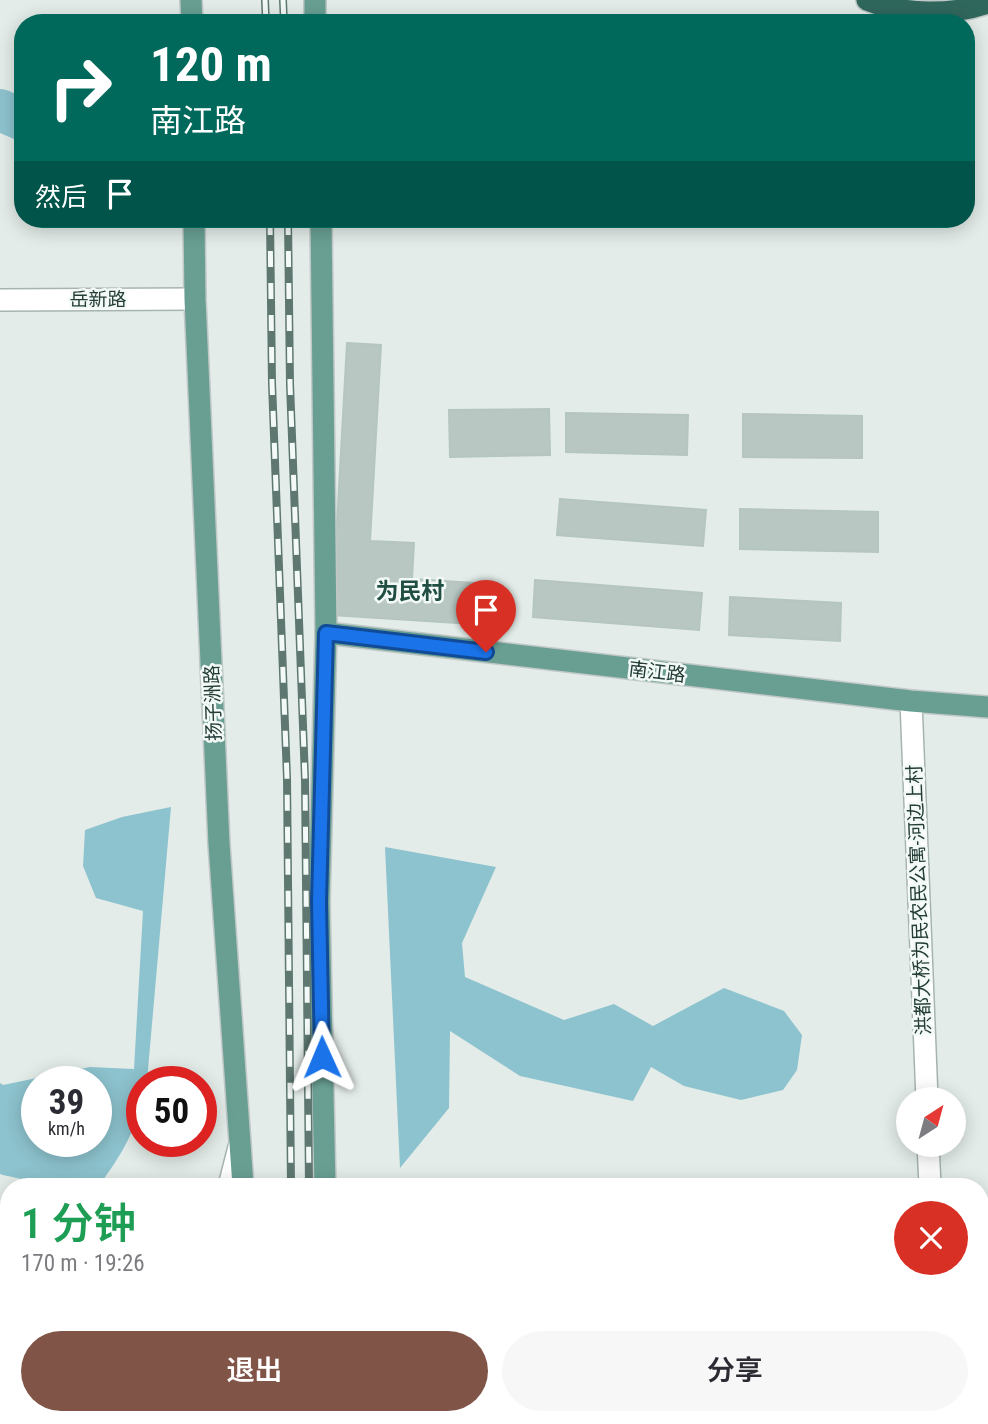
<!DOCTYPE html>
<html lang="zh">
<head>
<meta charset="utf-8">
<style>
  :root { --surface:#fff; --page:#f7f7f7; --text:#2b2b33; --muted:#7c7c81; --accent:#815448 }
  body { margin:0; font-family:"Roboto Condensed","Noto Sans SC",sans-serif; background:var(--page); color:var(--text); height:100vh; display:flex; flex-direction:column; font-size:26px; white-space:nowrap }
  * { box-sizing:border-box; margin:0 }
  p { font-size:23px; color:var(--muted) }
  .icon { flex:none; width:38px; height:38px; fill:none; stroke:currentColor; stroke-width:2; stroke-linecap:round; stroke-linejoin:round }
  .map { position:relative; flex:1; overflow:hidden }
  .panel { position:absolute; left:0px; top:1178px; width:989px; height:247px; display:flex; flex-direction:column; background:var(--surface); border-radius:28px 28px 0 0; box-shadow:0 4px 18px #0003 }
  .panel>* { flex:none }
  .hud { position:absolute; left:14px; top:14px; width:961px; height:214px; border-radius:28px; box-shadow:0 4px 18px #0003; background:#00695c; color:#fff; overflow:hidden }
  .needle { width:46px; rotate:36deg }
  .fabs { position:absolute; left:896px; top:1087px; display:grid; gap:14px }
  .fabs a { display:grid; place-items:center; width:70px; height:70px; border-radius:50%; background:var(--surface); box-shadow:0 4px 18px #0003; font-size:35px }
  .speed { position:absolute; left:21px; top:1066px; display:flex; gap:14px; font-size:35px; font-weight:700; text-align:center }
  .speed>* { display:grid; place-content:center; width:91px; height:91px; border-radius:50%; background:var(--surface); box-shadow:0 4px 18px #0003; line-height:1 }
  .speed small { font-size:18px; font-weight:400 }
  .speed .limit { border:10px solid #d22; background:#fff; color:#111 }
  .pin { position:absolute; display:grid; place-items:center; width:60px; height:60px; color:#fff; margin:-72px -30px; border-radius:50% 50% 50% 0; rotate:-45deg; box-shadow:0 0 7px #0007 }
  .pin .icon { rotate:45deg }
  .me { position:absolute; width:77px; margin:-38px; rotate:359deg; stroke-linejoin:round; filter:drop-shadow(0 0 5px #0008) }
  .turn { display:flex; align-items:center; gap:24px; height:147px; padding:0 21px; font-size:32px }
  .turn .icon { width:91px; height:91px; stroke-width:2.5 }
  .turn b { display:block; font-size:49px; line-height:60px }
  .then { display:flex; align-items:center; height:66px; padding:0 21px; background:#0003; gap:14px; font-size:26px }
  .round { display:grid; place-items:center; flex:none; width:74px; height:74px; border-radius:37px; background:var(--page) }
  .overview { display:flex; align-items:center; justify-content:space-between; height:119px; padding:0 21px }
  h1 { font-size:42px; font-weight:600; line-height:52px; color:#1e9e55 }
  .action { display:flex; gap:14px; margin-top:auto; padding:14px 21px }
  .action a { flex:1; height:80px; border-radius:42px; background:var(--accent); color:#fff; font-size:28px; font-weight:600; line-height:80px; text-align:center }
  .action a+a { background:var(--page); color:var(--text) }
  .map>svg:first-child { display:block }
</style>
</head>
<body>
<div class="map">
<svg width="988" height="1424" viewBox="0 0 988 1424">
  <rect width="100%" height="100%" fill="#e3ece8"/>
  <g fill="#8dc3ce" fill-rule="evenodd">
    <path d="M171 807 147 1081 142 1082C142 1122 124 1151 101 1183L54 1186 3 1175 0 1174V1083L3 1085 90 1067 134 1069 143 911 96 898 83 866 85 830 122 817ZM37 1082H96V1141H37Z"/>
    <path d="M385 847 496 867 462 943 465 977 564 1020 614 1004 653 1026 724 988 784 1011 802 1035 797 1070 783 1090 741 1100 684 1086 651 1067 633 1101 520 1076 450 1031 449 1108 400 1168Z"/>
    <path d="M988 1266V1424H922L927 1416H980V1328Z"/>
  </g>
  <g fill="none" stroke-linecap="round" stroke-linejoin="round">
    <path stroke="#8dc3ce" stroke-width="42" d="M0 110 23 120"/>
  </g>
  <g fill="#b8c7c1" stroke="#b5c5bf" stroke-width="2">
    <path d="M347 343 381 345 370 541 414 543 412 579 490 584 488 625 332 615Z"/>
    <path d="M549 409 550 455 450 457 449 410Z"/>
    <path d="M566 413 688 415 687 455 566 452Z"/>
    <path d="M743 414 862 416V458L743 457Z"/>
    <path d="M560 499 706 510 703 546 557 535Z"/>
    <path d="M740 509 878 512V552L740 549Z"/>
    <path d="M535 580 702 593 699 630 533 617Z"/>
    <path d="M730 597 841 603 840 641 729 635Z"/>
  </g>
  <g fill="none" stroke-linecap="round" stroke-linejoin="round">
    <defs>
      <g id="minor">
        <path d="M0 300 195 299"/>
        <path d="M911 701 927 1099"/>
        <path d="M928 1144 930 1186"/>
        <path d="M229 1186 239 1147"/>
        <path d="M0 1305 9 1306"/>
        <path d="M404 1424V1416"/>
        <path d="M905 1424 911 1416"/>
      </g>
      <g id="major">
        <path d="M191 0 192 23"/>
        <path d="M315 0V23"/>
        <path d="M194 219 195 299 219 844 243 1186"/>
        <path d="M321 219 326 633 319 902 325 1186"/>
        <path d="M326 633 911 701 988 707"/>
        <path d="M253 1416V1424"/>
        <path d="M330 1416 331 1424"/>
      </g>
      <path id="highway" d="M867 0C902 15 952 16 988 3"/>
    </defs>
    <use href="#minor" stroke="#a6b4af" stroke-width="24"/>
    <use href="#major" stroke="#c1c8c7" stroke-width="24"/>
    <use href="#highway" stroke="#c1c8c7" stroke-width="24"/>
    <use href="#minor" stroke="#fff" stroke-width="21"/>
    <use href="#major" stroke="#699f93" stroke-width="21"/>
    <use href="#highway" stroke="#30675d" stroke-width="21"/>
    <defs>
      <g id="rail">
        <path d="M265 0 266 23"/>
        <path d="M283 0 284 23"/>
        <path d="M270 219 272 383 287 778 291 1186"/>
        <path d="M288 219 290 384 305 779 309 1186"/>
        <path d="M295 1416V1424"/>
        <path d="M313 1416V1424"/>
      </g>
    </defs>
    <use href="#rail" stroke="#5e7871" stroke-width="8"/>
    <use href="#rail" stroke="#f3f9f6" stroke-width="5" stroke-dasharray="16" stroke-linecap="butt"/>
  </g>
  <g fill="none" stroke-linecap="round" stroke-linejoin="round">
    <defs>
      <path id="route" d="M322 1057 319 902 326 633 486 652"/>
    </defs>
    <use href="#route" stroke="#114b97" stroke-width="18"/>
    <use href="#route" stroke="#1a73e8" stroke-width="12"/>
  </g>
  <g text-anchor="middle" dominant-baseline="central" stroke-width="5" stroke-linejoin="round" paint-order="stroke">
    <g font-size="19" fill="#233c36" stroke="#f3f9f6">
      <text x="98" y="299">岳新路</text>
      <text transform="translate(657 672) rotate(7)">南江路</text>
      <text transform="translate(213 703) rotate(-92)">扬子洲路</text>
      <text transform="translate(919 900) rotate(-92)">洪都大桥为民农民公寓-河边上村</text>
    </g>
    <g font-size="23" font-weight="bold" fill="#204e43" stroke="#f3f9f6">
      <text x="410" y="591">为民村</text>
    </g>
  </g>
</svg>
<div class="fabs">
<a><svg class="needle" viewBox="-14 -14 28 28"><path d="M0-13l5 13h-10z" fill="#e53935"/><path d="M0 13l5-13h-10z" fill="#7c7c81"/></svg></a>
</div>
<div class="speed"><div>39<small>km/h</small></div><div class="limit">50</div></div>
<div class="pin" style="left:486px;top:652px;background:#d93025"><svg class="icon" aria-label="arrive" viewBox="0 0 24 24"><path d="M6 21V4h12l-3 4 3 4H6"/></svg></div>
<svg class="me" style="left:322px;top:1057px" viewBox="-20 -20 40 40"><path d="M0-17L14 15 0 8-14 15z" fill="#1a73e8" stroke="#fff" stroke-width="4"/></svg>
<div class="hud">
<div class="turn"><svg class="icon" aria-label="right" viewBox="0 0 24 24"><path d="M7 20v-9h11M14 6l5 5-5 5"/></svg><div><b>120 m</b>南江路</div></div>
<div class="then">然后<svg class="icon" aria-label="arrive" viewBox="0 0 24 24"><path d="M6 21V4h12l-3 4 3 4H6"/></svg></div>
</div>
<section class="panel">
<div class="overview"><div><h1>1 分钟</h1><p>170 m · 19:26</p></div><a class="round" style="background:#d93025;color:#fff"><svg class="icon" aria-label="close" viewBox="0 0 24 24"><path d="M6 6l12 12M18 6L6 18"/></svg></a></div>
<div class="action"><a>退出</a><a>分享</a></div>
</section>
</div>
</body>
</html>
